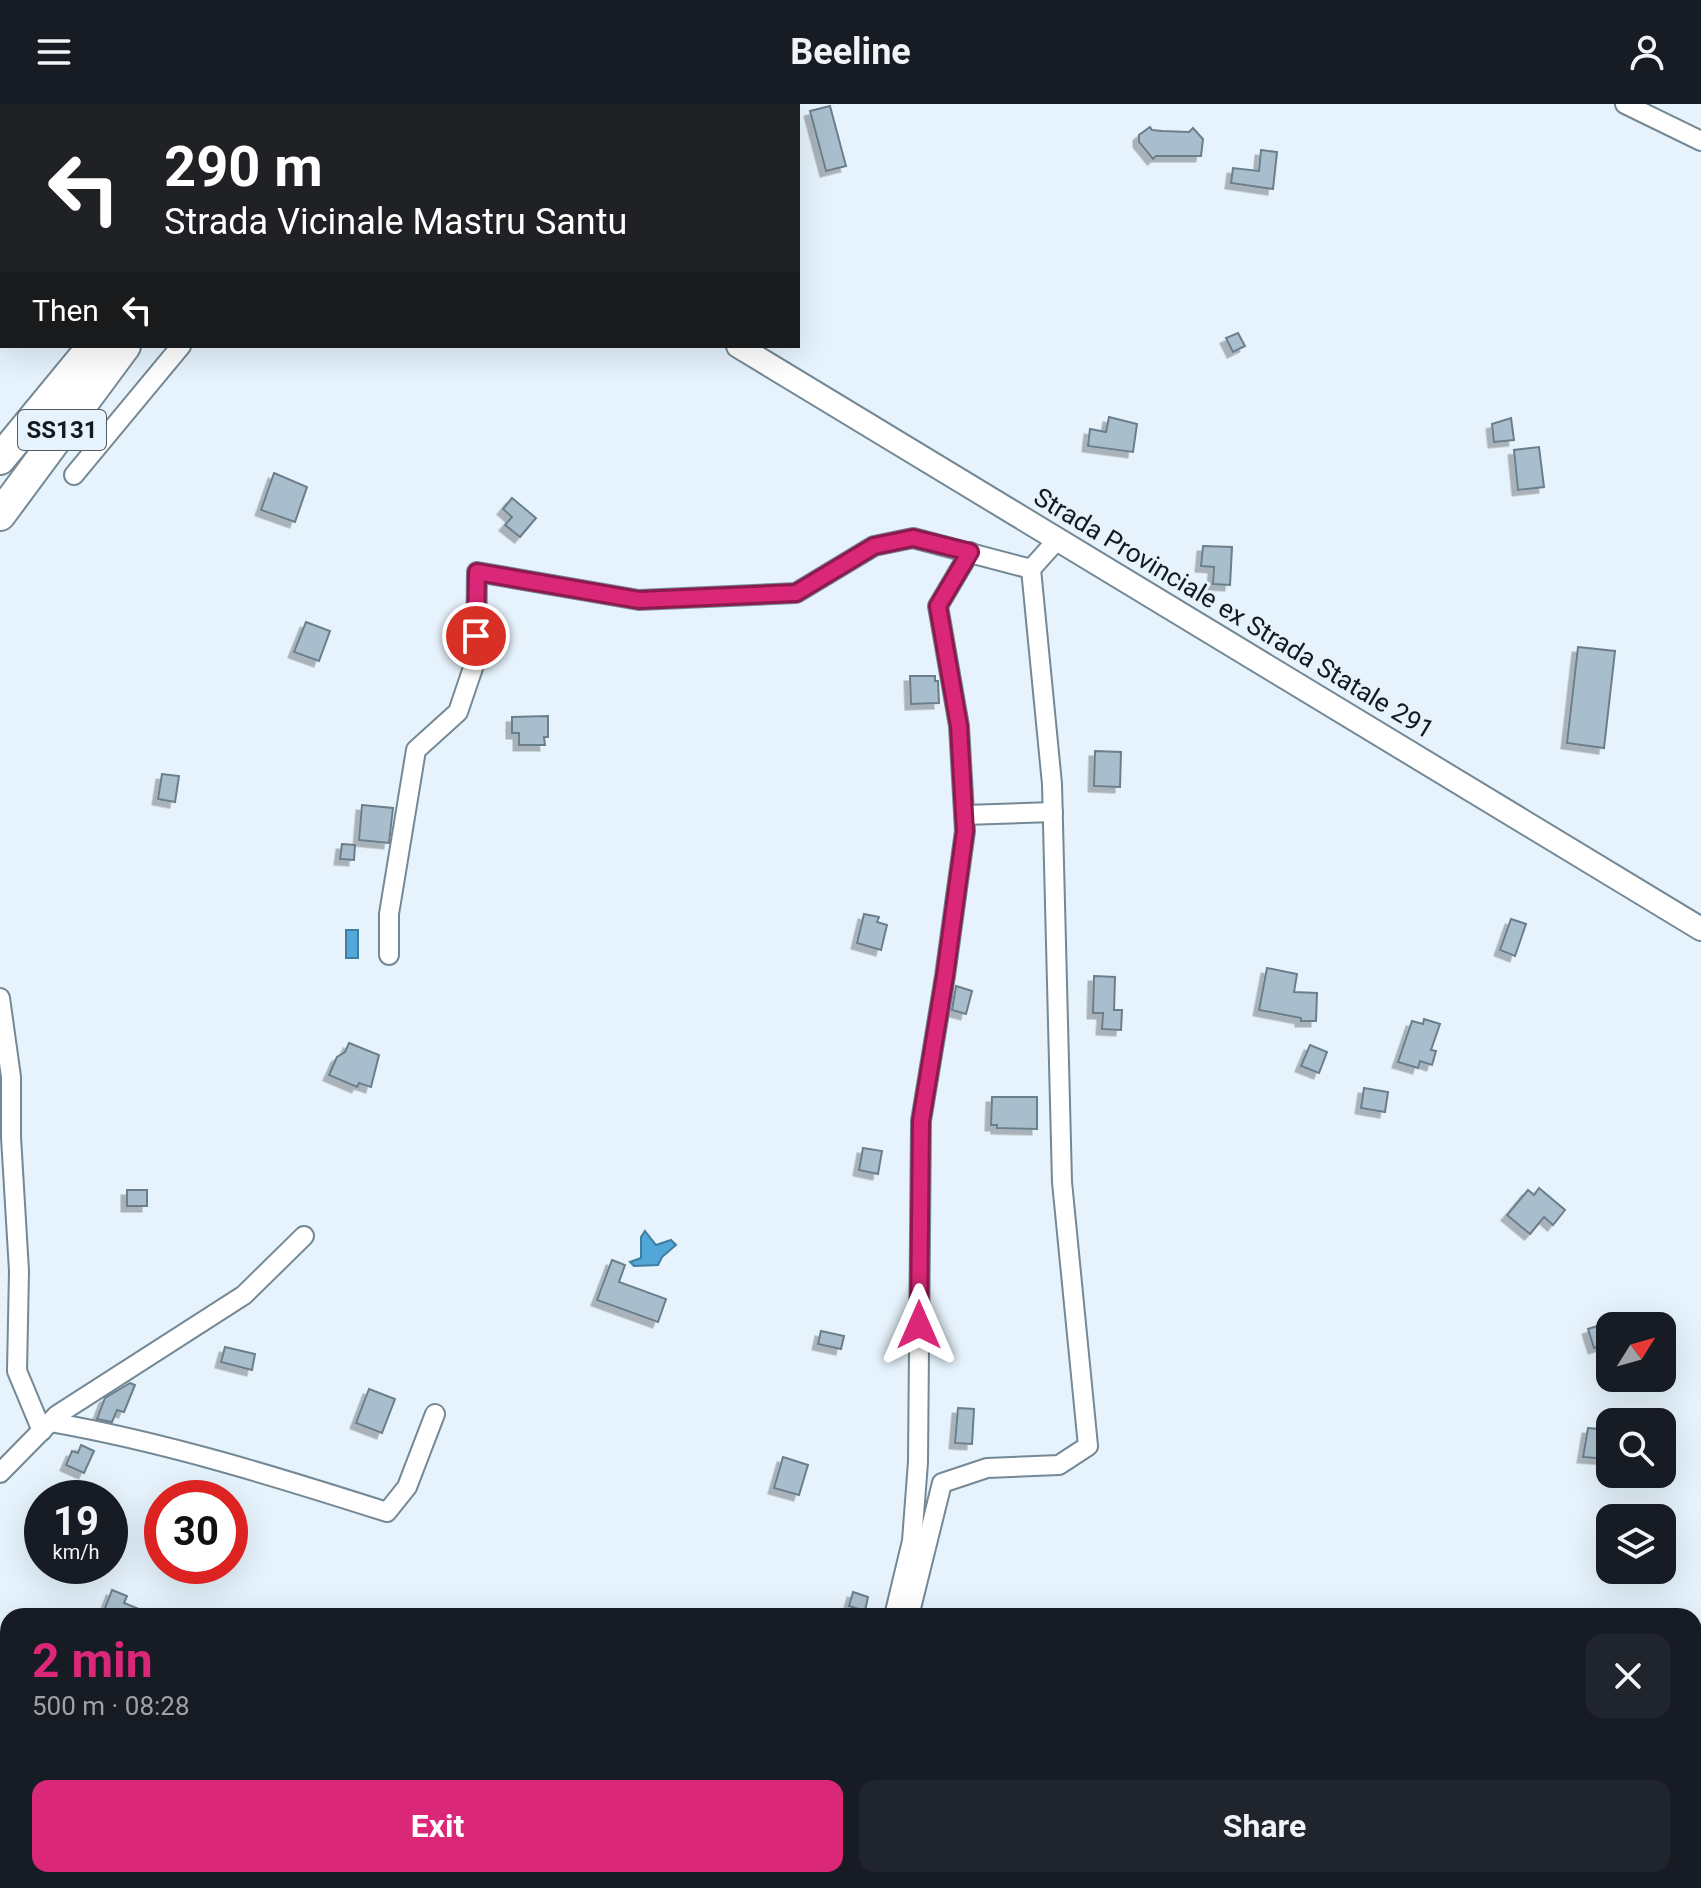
<!DOCTYPE html>
<html lang="en">
<head>
<meta charset="utf-8">
<style>
  :root { --surface:#171b24; --page:#20242c; --text:#f1f3f6; --muted:#9ea1a6; --accent:#db2777 }
  body { margin:0; font-family:Roboto,sans-serif; background:var(--page); color:var(--text); height:100vh; display:flex; flex-direction:column; font-size:30px; white-space:nowrap }
  * { box-sizing:border-box; margin:0 }
  p { font-size:26px; color:var(--muted) }
  .icon { flex:none; width:44px; height:44px; fill:none; stroke:currentColor; stroke-width:2; stroke-linecap:round; stroke-linejoin:round }
  .map { position:relative; flex:1; overflow:hidden }
  .side { position:absolute; left:0px; top:1504px; width:1702px; height:280px; display:flex; flex-direction:column; background:var(--surface); border-radius:24px 24px 0 0; box-shadow:0 8px 32px #0002 }
  .side>* { flex:none }
  .hud { position:absolute; left:0px; top:0px; width:800px; height:244px; box-shadow:0 8px 32px #0002; background:#202124; color:#fff; overflow:hidden }
  .needle { width:52px; rotate:53deg }
  .buttons { position:absolute; left:1596px; top:1208px; display:grid; gap:16px }
  .buttons a { display:grid; place-items:center; width:80px; height:80px; border-radius:16px; background:var(--surface); box-shadow:0 8px 32px #0002; font-size:40px }
  .speed { position:absolute; left:24px; top:1376px; display:flex; gap:16px; font-size:40px; font-weight:700; text-align:center }
  .speed>* { display:grid; place-content:center; width:104px; height:104px; border-radius:50%; background:var(--surface); box-shadow:0 8px 32px #0002; line-height:1 }
  .speed small { font-size:20px; font-weight:400 }
  .speed .limit { border:12px solid #d22; background:#fff; color:#111 }
  .pin { position:absolute; display:grid; place-items:center; width:68px; height:68px; color:#fff; margin:-34px; border:4px solid #fff; border-radius:50%; box-shadow:0 2px 8px #0007 }
  .me { position:absolute; width:88px; margin:-44px; rotate:0deg; stroke-linejoin:round; filter:drop-shadow(0 0 6px #0008) }
  .turn { display:flex; align-items:center; gap:28px; height:168px; padding:0 32px; font-size:36px }
  .turn .icon { width:104px; height:104px; stroke-width:2.5 }
  .turn b { display:block; font-size:56px; line-height:68px }
  .then { display:flex; align-items:center; height:76px; padding:0 32px; background:#0003; gap:16px; font-size:30px }
  .round { display:grid; place-items:center; flex:none; width:84px; height:84px; border-radius:16px; background:var(--page) }
  .overview { display:flex; align-items:center; justify-content:space-between; height:136px; padding:0 32px }
  h1 { font-size:48px; font-weight:700; line-height:60px; color:var(--accent) }
  .button { display:flex; gap:16px; margin-top:auto; padding:16px 32px }
  .button a { flex:1; height:92px; border-radius:16px; background:var(--accent); color:#fff; font-size:32px; font-weight:700; line-height:92px; text-align:center }
  .button a+a { background:var(--page); color:var(--text) }
  header { display:flex; justify-content:space-between; align-items:center; height:104px; padding:0 32px; background:var(--surface); font-size:36px; font-weight:700 }
  .map>svg:first-child { display:block }
</style>
</head>
<body>
<header><svg class="icon" aria-label="menu" viewBox="0 0 24 24"><path d="M4 6h16M4 12h16M4 18h16"/></svg>Beeline<svg class="icon" aria-label="person" viewBox="0 0 24 24"><circle cx="12" cy="8" r="4"/><path d="M4 21q1-7 8-7t8 7"/></svg></header>
<div class="map">
<svg width="1701" height="1784" viewBox="0 0 1701 1784">
  <defs>
    <filter id="shadow"><feDropShadow dx="-5.5" dy="5.5" stdDeviation="0" flood-color="#0004"/></filter>
  </defs>
  <rect width="100%" height="100%" fill="#e6f3fc"/>
  <g fill="#52a7d9" stroke="#3f7da1" stroke-width="2">
    <rect x="346" y="826" width="12" height="28"/>
    <path d="M645 1127 656 1141 671 1136 676 1141 662 1153 658 1161 634 1162 630 1158 641 1154V1133Z"/>
  </g>
  <g fill="#a9becc" stroke="#6b7e8b" stroke-width="2" filter="url(#shadow)">
    <path d="M830 2 846 62 826 67 810 7Z"/>
    <path d="M1150 23 1152 26 1162 27 1189 28 1193 24 1203 35 1201 52H1156L1153 55 1139 38V31Z"/>
    <path d="M1261 46 1277 48 1273 85 1231 79 1233 64 1259 67Z"/>
    <path d="M1238 229 1245 242 1233 248 1226 234Z"/>
    <path d="M1109 313 1137 320 1133 348 1088 342 1090 325 1106 328Z"/>
    <path d="M1511 314 1514 336 1494 338 1492 320Z"/>
    <path d="M1539 343 1544 383 1518 386 1514 346Z"/>
    <path d="M274 369 307 383 295 418 261 406Z"/>
    <path d="M512 394 536 414 520 433 505 421 512 413 503 405Z"/>
    <path d="M1203 442 1232 443 1230 481 1213 480 1214 463 1201 462Z"/>
    <path d="M306 518 330 527 319 557 294 548Z"/>
    <path d="M1578 543 1615 547 1604 644 1567 639Z"/>
    <path d="M910 572H935V577H938L939 599 911 600Z"/>
    <path d="M548 612V633H544L545 641H519V629H512V613Z"/>
    <path d="M1095 647 1121 648 1120 683 1094 682Z"/>
    <path d="M162 670 179 672 175 698 158 695Z"/>
    <path d="M362 701 393 704 389 739 359 736Z"/>
    <path d="M342 740 355 741 354 756 340 755Z"/>
    <path d="M864 810 879 813 877 818 887 821 881 846 857 839Z"/>
    <path d="M1511 815 1526 820 1515 852 1500 846Z"/>
    <path d="M1267 864 1297 870 1294 888 1317 889 1316 917H1301V914L1259 906Z"/>
    <path d="M1094 872 1115 873 1114 906H1122L1121 926 1102 925 1103 909H1093Z"/>
    <path d="M956 882 972 887 966 910 952 906Z"/>
    <path d="M1424 915 1440 920 1431 946 1436 947 1432 961 1420 957 1418 964 1398 958 1412 917 1423 920Z"/>
    <path d="M349 939 379 951 371 983 359 979 357 983 329 971 337 953 345 948Z"/>
    <path d="M1310 941 1327 948 1319 969 1301 962Z"/>
    <path d="M1364 984 1388 988 1385 1008 1361 1004Z"/>
    <path d="M992 993H1037V1025L997 1024V1021H991Z"/>
    <path d="M863 1044 882 1047 878 1070 859 1066Z"/>
    <path d="M1539 1084 1565 1106 1553 1121 1544 1113 1530 1130 1507 1111 1528 1086 1534 1091Z"/>
    <rect x="127" y="1086" width="20" height="16"/>
    <path d="M612 1156 625 1161 619 1178 666 1195 658 1218 597 1196Z"/>
    <path d="M1610 1218V1239L1594 1244 1588 1225Z"/>
    <path d="M821 1227 844 1232 841 1245 818 1240Z"/>
    <path d="M225 1243 255 1250 252 1266 221 1258Z"/>
    <path d="M130 1279 135 1281 124 1308 117 1306 112 1318 97 1315 105 1294Z"/>
    <path d="M369 1285 395 1295 382 1329 356 1319Z"/>
    <path d="M958 1304 974 1305 972 1340 955 1339Z"/>
    <path d="M1588 1324 1610 1326V1355L1583 1353Z"/>
    <path d="M81 1341 94 1347 84 1369 66 1361 72 1347 78 1349Z"/>
    <path d="M783 1353 808 1361 799 1391 774 1384Z"/>
    <path d="M112 1486 127 1492 124 1499 156 1512H102Z"/>
    <path d="M853 1488 868 1493 865 1507 849 1502Z"/>
  </g>
  <g fill="none" stroke-linecap="round" stroke-linejoin="round">
    <defs>
      <g id="minor">
        <path d="M1625 0 1701 37"/>
        <path d="M74 371 181 242"/>
        <path d="M964 711 1053 708"/>
        <path d="M389 851V810L416 646 458 608 476 555 477 468 639 496 796 489 874 442 913 434 1031 465 1058 435"/>
        <path d="M0 894 11 973V1033L19 1167 17 1267 42 1327"/>
        <path d="M50 1318C165 1338 277 1373 387 1408L407 1383 435 1310"/>
        <path d="M0 1369 57 1311 244 1191 304 1132"/>
        <path d="M894 1512 912 1437 918 1358 921 1017 945 872 965 727 959 622 938 502 970 448"/>
        <path d="M909 1512 942 1379 987 1364 1059 1361 1088 1342 1062 1078 1052 680 1031 465"/>
        <path d="M1694 1646 1701 1647"/>
        <path d="M838 1784 840 1776"/>
        <path d="M1594 1784 1598 1776"/>
      </g>
      <path id="tertiary" d="M738 242 1701 825"/>
      <g id="trunk">
        <path d="M299 2 300 0"/>
        <path d="M0 355 93 242"/>
        <path d="M0 411 125 242"/>
      </g>
    </defs>
    <use href="#minor" stroke="#748895" stroke-width="22"/>
    <use href="#tertiary" stroke="#748895" stroke-width="26"/>
    <use href="#trunk" stroke="#748895" stroke-width="34"/>
    <use href="#minor" stroke="#fff" stroke-width="18"/>
    <use href="#tertiary" stroke="#fff" stroke-width="22"/>
    <use href="#trunk" stroke="#fff" stroke-width="30"/>
    <defs>
      <path id="trunk-bridge" d="M330 2 332 0"/>
    </defs>
    <use href="#trunk-bridge" stroke="#748895" stroke-width="34" stroke-linecap="butt"/>
    <use href="#trunk-bridge" stroke="#fff" stroke-width="30"/>
  </g>
  <g fill="none" stroke-linecap="round" stroke-linejoin="round">
    <defs>
      <path id="route" d="M476 532 477 468 639 496 796 489 874 442 913 434 970 448 938 502 959 622 965 727 945 872 921 1017 919 1221"/>
    </defs>
    <use href="#route" stroke="#8e194d" stroke-width="20"/>
    <use href="#route" stroke="#db2777" stroke-width="14"/>
  </g>
  <g text-anchor="middle" dominant-baseline="central" stroke-width="6" stroke-linejoin="round" paint-order="stroke">
    <rect fill="#e6f3fc" stroke="#525b61" stroke-width="2" x="18" y="306" width="88" height="40" rx="6"/>
    <g font-size="24" font-weight="bold" fill="#121a1f">
      <text x="62" y="326">SS131</text>
    </g>
    <g font-size="26" fill="#121a1f" stroke="#e6f3fc">
      <text transform="translate(1234 509) rotate(31)">Strada Provinciale ex Strada Statale 291</text>
    </g>
  </g>
</svg>
<div class="buttons">
<a><svg class="needle" viewBox="-14 -14 28 28"><path d="M0-13l5 13h-10z" fill="#e53935"/><path d="M0 13l5-13h-10z" fill="#9ea1a6"/></svg></a>
<a><svg class="icon" aria-label="search" viewBox="0 0 24 24"><circle cx="10" cy="10" r="6"/><path d="M15 15l6 6"/></svg></a>
<a><svg class="icon" aria-label="layers" viewBox="0 0 24 24"><path d="M12 4l9 5-9 5-9-5zM3 14l9 5 9-5"/></svg></a>
</div>
<div class="speed"><div>19<small>km/h</small></div><div class="limit">30</div></div>
<div class="pin" style="left:476px;top:532px;background:#d93025"><svg class="icon" aria-label="arrive" viewBox="0 0 24 24"><path d="M6 21V4h12l-3 4 3 4H6"/></svg></div>
<svg class="me" style="left:919px;top:1221px" viewBox="-20 -20 40 40"><path d="M0-17L14 15 0 8-14 15z" fill="#db2777" stroke="#fff" stroke-width="4"/></svg>
<div class="hud">
<div class="turn"><svg class="icon" aria-label="left" viewBox="0 0 24 24"><path d="M17 20v-9H6M10 6l-5 5 5 5"/></svg><div><b>290 m</b>Strada Vicinale Mastru Santu</div></div>
<div class="then">Then<svg class="icon" aria-label="left" viewBox="0 0 24 24"><path d="M17 20v-9H6M10 6l-5 5 5 5"/></svg></div>
</div>
<section class="side">
<div class="overview"><div><h1>2 min</h1><p>500 m · 08:28</p></div><a class="round"><svg class="icon" aria-label="close" viewBox="0 0 24 24"><path d="M6 6l12 12M18 6L6 18"/></svg></a></div>
<div class="button"><a>Exit</a><a>Share</a></div>
</section>
</div>
</body>
</html>
